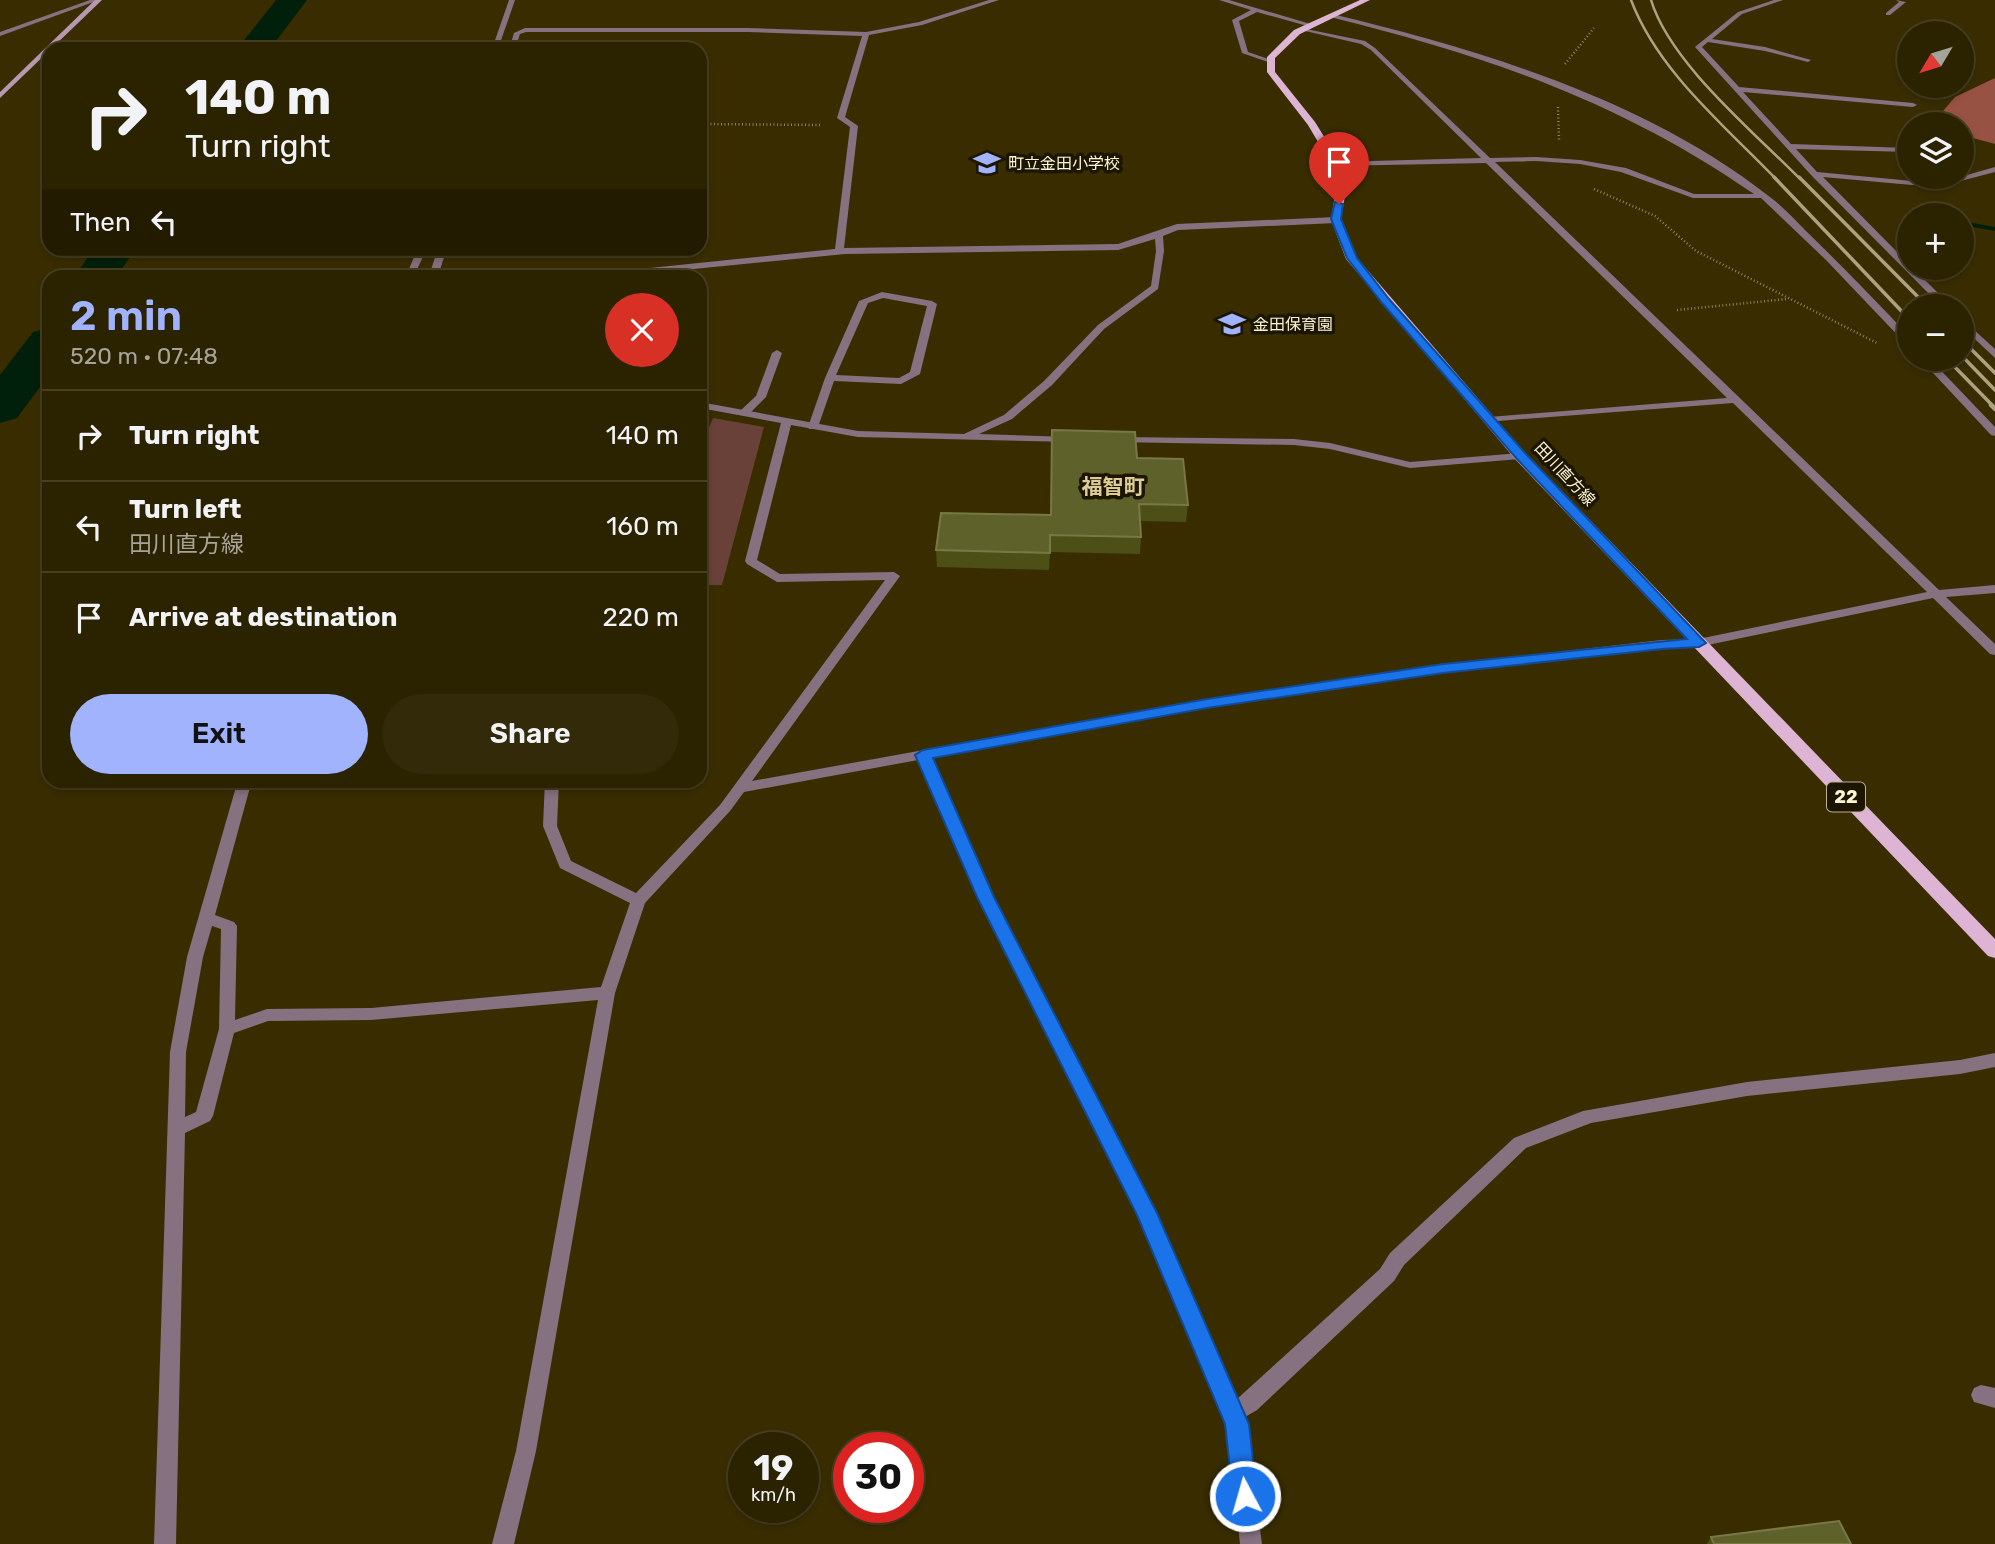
<!DOCTYPE html>
<html lang="en">
<head>
<meta charset="utf-8">
<style>
  :root { --surface:#2b2200; --page:#332a0a; --text:#f1f3f6; --muted:#a6a499; --line:#473f22; --accent:#a1b3fd }
  body { margin:0; font-family:Rubik,"Noto Sans JP",sans-serif; background:var(--page); color:var(--text); height:100vh; display:flex; flex-direction:column; font-size:26px; white-space:nowrap }
  * { box-sizing:border-box; margin:0 }
  p { font-size:23px; color:var(--muted) }
  .icon { flex:none; width:38px; height:38px; fill:none; stroke:currentColor; stroke-width:2; stroke-linecap:round; stroke-linejoin:round }
  .map { position:relative; flex:1; overflow:hidden }
  .side { position:absolute; left:42px; top:270px; width:665px; height:518px; display:flex; flex-direction:column; background:var(--surface); border-radius:21px; box-shadow:0 4px 10px #0003,0 0 0 2px var(--line) }
  .side>* { flex:none }
  .banner { position:absolute; left:42px; top:42px; width:665px; height:214px; border-radius:21px; box-shadow:0 4px 10px #0003,0 0 0 2px var(--line); background:#2b2200; color:var(--text); overflow:hidden }
  .needle { width:46px; rotate:232deg }
  .fabs { position:absolute; left:1897px; top:21px; display:grid; gap:14px }
  .fabs a { display:grid; place-items:center; width:77px; height:77px; border-radius:50%; background:var(--surface); box-shadow:0 4px 10px #0003,0 0 0 2px var(--line); font-size:35px }
  .speed { position:absolute; left:728px; top:1432px; display:flex; gap:14px; font-size:35px; font-weight:700; text-align:center }
  .speed>* { display:grid; place-content:center; width:91px; height:91px; border-radius:50%; background:var(--surface); box-shadow:0 4px 10px #0003,0 0 0 2px var(--line); line-height:1 }
  .speed small { font-size:18px; font-weight:400 }
  .speed .limit { border:10px solid #d22; background:#fff; color:#111 }
  .pin { position:absolute; display:grid; place-items:center; width:60px; height:60px; color:#fff; margin:-72px -30px; border-radius:50% 50% 50% 0; rotate:-45deg; box-shadow:0 0 7px #0007 }
  .pin .icon { rotate:45deg }
  .me { position:absolute; width:77px; margin:-38px; rotate:354deg; stroke-linejoin:round; filter:drop-shadow(0 0 5px #0008) }
  .turn { display:flex; align-items:center; gap:24px; height:147px; padding:0 28px; font-size:32px }
  .turn .icon { width:91px; height:91px; stroke-width:2.5 }
  .turn b { display:block; font-size:49px; line-height:60px }
  .then { display:flex; align-items:center; height:66px; padding:0 28px; background:#0003; gap:14px; font-size:26px }
  .round { display:grid; place-items:center; flex:none; width:74px; height:74px; border-radius:37px; background:var(--page) }
  .overview { display:flex; align-items:center; justify-content:space-between; height:119px; padding:0 28px }
  h1 { font-size:42px; font-weight:600; line-height:52px; color:var(--accent) }
  .cta { display:flex; gap:14px; margin-top:auto; padding:14px 28px }
  .cta a { flex:1; height:80px; border-radius:42px; background:var(--accent); color:#111; font-size:28px; font-weight:600; line-height:80px; text-align:center }
  .cta a+a { background:var(--page); color:var(--text) }
  ul { padding:0; list-style:none }
  li { display:flex; align-items:center; gap:21px; height:91px; padding:0 28px; border-top:2px solid var(--line) }
  li div { flex:1 }
  li b { display:block; font-size:26px }
  li em { font-style:normal }
  .map>svg:first-child { display:block }
</style>
</head>
<body>
<div class="map">
<svg width="1995" height="1544" viewBox="0 0 1995 1544">
  <rect width="100%" height="100%" fill="#392d00"/>
  <path fill="#694138" d="M713 418 764 427 722 585H700V449Z"/>
  <path fill="#985243" d="M1995 78V144L1962 135V124H1943L1938 117 1955 97Z"/>
  <g fill="none" stroke-linecap="round" stroke-linejoin="round">
    <g fill="#00200b" fill-rule="evenodd">
      <path d="M1912 213 1915 215H1909V217L1906 215Z"/>
      <path d="M1962 221 1995 227V231L1962 225Z"/>
    </g>
    <g fill="#00200b" fill-rule="evenodd">
      <path d="M276 0H307L270 49H237Z"/>
      <path d="M94 248H136L117 276H75Z"/>
      <path d="M49 328V375L17 418 0 423V375L33 332Z"/>
    </g>
    <g stroke="#8c825c" stroke-width="2.5" stroke-dasharray="1 2.5" stroke-linecap="butt">
      <path d="M1565 64 1594 28"/>
      <path d="M1558 107 1559 140"/>
      <path d="M700 124 822 125"/>
      <path d="M1594 189 1655 216 1696 251 1877 343"/>
      <path d="M1677 310 1787 299"/>
    </g>
    <g fill="#867181" fill-rule="evenodd">
      <path d="M882 292 932 301 937 304 920 374 901 384 834 381 818 427 817 429H809L808 427 825 378 859 301ZM883 298 927 306 910 372 899 378 836 375 868 303Z"/>
      <path d="M777 350 782 353 766 397 749 414H741V410L756 396 772 353Z"/>
    </g>
    <g fill="#867181" fill-rule="evenodd">
      <path d="M90 0H99L0 36V32Z"/>
      <path d="M509 0H515L498 49H492Z"/>
      <path d="M989 0H999L922 25 869 35 845 117 858 126 844 248 1118 244 1177 224 1336 217 1340 220 1336 223 1178 230 1163 236 1164 251 1158 289 1104 329 1052 385 1012 419 979 434 1070 437 1075 440 1074 442 858 437 791 425 757 560 780 574 894 572 900 576 752 781 1207 699 1443 665 1662 640 1698 639 1927 592 1733 403 1485 422 1484 420 1489 417 1727 398 1486 163 1333 166 1332 164 1336 162 1481 158 1371 50 1361 44 1301 30V28L1365 41 1375 48 1490 158 1536 157 1580 160 1626 168 1694 194H1754C1619 101 1488 56 1330 17L1332 14C1482 50 1647 100 1770 197 1783 207 1794 219 1805 230 1841 265 1875 300 1909 336V345L1906 344 1826 260 1761 198H1693L1621 172 1580 164 1536 161 1495 162 1939 590 1995 585V593L1946 597 1995 644V655L1990 654 1933 598 1698 647 1662 648 1443 673 1207 707 931 758 993 897 1155 1213 1237 1399 1380 1269 1390 1253 1514 1138 1583 1111 1747 1082 1960 1060 1995 1053V1067L1960 1074 1747 1096 1591 1123 1526 1148 1404 1265 1394 1281 1257 1410 1245 1417 1262 1544H1240L1227 1424 1223 1413 1138 1215 977 897 918 760 744 792 730 811 645 903 615 993 536 1451 514 1544H492L516 1451 598 1000 371 1020 268 1021 234 1033 213 1116 210 1121 185 1133 176 1544H154L170 1052 187 957 238 780H252L215 915 234 922 237 926 235 1020 267 1009 371 1008 601 987 630 903 560 868 543 826 545 780H559L557 826 571 861 636 893 720 805 885 580 777 582 747 564 745 561 781 423 700 408V402L858 431 964 434 1004 415 1044 381 1098 325 1151 286 1156 251 1155 239 1118 250 845 254 623 276H597L601 273 835 249 850 127 837 118 862 36 748 32H526L520 34 515 49H509L514 33 525 28H748L866 32 919 22ZM212 926 221 929 219 1029 196 1112 185 1117 186 1052 203 957Z"/>
      <path d="M1219 0H1229L1314 25 1311 27 1257 12 1239 21 1248 52 1274 61 1271 63 1242 53 1232 20 1251 10Z"/>
      <path d="M1774 0H1783L1742 14 1712 39 1765 47 1811 60 1808 62 1765 51 1708 42 1702 47 1739 87 1913 103 1917 105 1913 107 1743 92 1791 144 1909 148V152L1796 149 1817 172 1912 181 1953 179 1995 167V172L1953 183 1912 185 1823 177 1909 264V268H1913L1951 306H1941L1812 176 1695 47 1738 12Z"/>
      <path d="M1896 0 1906 2 1890 15H1886V13L1899 2Z"/>
      <path d="M418 248H427L414 276H406Z"/>
      <path d="M438 248H447L438 276H429Z"/>
      <path d="M1962 319 1995 349V358L1962 327Z"/>
      <path d="M1920 359H1930L1995 427V436L1991 435Z"/>
      <path d="M1118 437 1294 439 1330 443 1410 462 1520 453 1525 456 1520 459 1410 468 1330 449 1294 445 1114 442 1113 440Z"/>
      <path d="M1981 1385 1995 1388V1408L1974 1402 1971 1395 1974 1388Z"/>
    </g>
    <path fill="#b797b1" fill-rule="evenodd" d="M95 0H102L0 98V92Z"/>
    <path fill="#deb4d5" fill-rule="evenodd" d="M1360 0H1370L1300 34 1275 58V72L1315 122 1341 164 1346 189 1341 220 1357 258 1525 453 1995 939V958L1988 956 1515 459 1346 259 1331 220 1336 189 1331 164 1308 125 1267 72V57L1294 30Z"/>
    <g stroke="#aca27f" stroke-width="2.5">
      <path d="M1631 0C1658 71 1724 125 1776 179"/>
      <path d="M1651 0C1670 63 1754 132 1800 179"/>
    </g>
    <g stroke="#aca27f" stroke-width="3.5">
      <path d="M1774 177 1909 319"/>
      <path d="M1799 177 1927 306"/>
      <path d="M1962 340 1995 373"/>
      <path d="M1962 356 1995 390"/>
      <path d="M1947 359 1993 406"/>
    </g>
    <path stroke="#aca27f" stroke-width="4.5" d="M1991 405 1995 409"/>
  </g>
  <g fill="#4c4f16">
    <path d="M1137 458 1188 505 1186 522 1140 521 1141 537 1140 554 1050 552 1049 570 937 567 936 550 1050 515Z"/>
    <path d="M1711 1537 1851 1544H1707Z"/>
  </g>
  <g fill="#5f612b" stroke="#787846" stroke-width="2">
    <path d="M1052 430 1135 432 1137 458 1183 459 1188 505 1139 504 1141 537 1050 535V553L936 550 941 513 1051 515Z"/>
    <path d="M1839 1521 1851 1544H1714L1711 1537Z"/>
  </g>
  <path fill="#1a73e8" stroke="#114b97" stroke-width="2" d="M1335 202 1343 204 1341 219 1357 258 1389 299 1525 453 1706 643 1699 647 1662 649 1443 673 1207 708 933 758 994 897 1157 1213 1249 1424 1257 1496 1254 1504 1245 1508 1237 1504 1233 1496 1225 1424 1137 1215 977 897 915 755 923 750 1207 699 1443 664 1687 639 1516 458 1382 303 1347 258 1331 219Z"/>
  <defs>
    <symbol id="school-bare" viewBox="-9 -9 18 18"><path d="M0-5L7-2L0 1L-7-2ZM-4 1L0 2.5L4 1V4Q0 6-4 4Z" fill="#a1b3fd" stroke="#1c1601" stroke-width="2.5" paint-order="stroke"/></symbol>
  </defs>
  <g fill-rule="evenodd">
    <use href="#school-bare" x="968" y="144" width="38" height="38"/>
    <use href="#school-bare" x="1213" y="305" width="38" height="38"/>
  </g>
  <g text-anchor="middle" dominant-baseline="central" stroke-width="7" stroke-linejoin="round" paint-order="stroke">
    <g font-size="16" fill="#fcf4d7" stroke="#1c1601" text-anchor="start">
      <text x="1008" y="163">町立金田小学校</text>
      <text x="1253" y="324">金田保育園</text>
    </g>
    <g font-size="16" fill="#fcf4d7" stroke="#1c1601">
      <text transform="translate(1565 474) rotate(47)">田川直方線</text>
    </g>
    <rect fill="#1c1601" stroke="#b9b197" stroke-width="2" x="1827" y="782.5" width="38" height="29" rx="5"/>
    <g font-size="18" font-weight="bold" fill="#fcf4d7">
      <text x="1846" y="797">22</text>
    </g>
    <g font-size="21" font-weight="bold" fill="#ddcc93" stroke="#1c1601">
      <text x="1113" y="486">福智町</text>
    </g>
  </g>
</svg>
<div class="fabs">
<a><svg class="needle" viewBox="-14 -14 28 28"><path d="M0-13l5 13h-10z" fill="#e53935"/><path d="M0 13l5-13h-10z" fill="#a6a499"/></svg></a>
<a><svg class="icon" aria-label="layers" viewBox="0 0 24 24"><path d="M12 4l9 5-9 5-9-5zM3 14l9 5 9-5"/></svg></a>
<a>+</a>
<a>−</a>
</div>
<div class="speed"><div>19<small>km/h</small></div><div class="limit">30</div></div>
<div class="pin" style="left:1339px;top:204px;background:#d93025"><svg class="icon" aria-label="arrive" viewBox="0 0 24 24"><path d="M6 21V4h12l-3 4 3 4H6"/></svg></div>
<svg class="me" style="left:1245px;top:1496px" viewBox="-20 -20 40 40"><circle r="17" fill="#1a73e8" stroke="#fff" stroke-width="3"/><path d="M0-11L8 9 0 5-8 9z" fill="#fff"/></svg>
<div class="banner">
<div class="turn"><svg class="icon" aria-label="right" viewBox="0 0 24 24"><path d="M7 20v-9h11M14 6l5 5-5 5"/></svg><div><b>140 m</b>Turn right</div></div>
<div class="then">Then<svg class="icon" aria-label="left" viewBox="0 0 24 24"><path d="M17 20v-9H6M10 6l-5 5 5 5"/></svg></div>
</div>
<section class="side">
<div class="overview"><div><h1>2 min</h1><p>520 m · 07:48</p></div><a class="round" style="background:#d93025;color:#fff"><svg class="icon" aria-label="close" viewBox="0 0 24 24"><path d="M6 6l12 12M18 6L6 18"/></svg></a></div>
<ul>
<li><svg class="icon" aria-label="right" viewBox="0 0 24 24"><path d="M7 20v-9h11M14 6l5 5-5 5"/></svg><div><b>Turn right</b></div><em>140 m</em></li>
<li><svg class="icon" aria-label="left" viewBox="0 0 24 24"><path d="M17 20v-9H6M10 6l-5 5 5 5"/></svg><div><b>Turn left</b><p>田川直方線</p></div><em>160 m</em></li>
<li><svg class="icon" aria-label="arrive" viewBox="0 0 24 24"><path d="M6 21V4h12l-3 4 3 4H6"/></svg><div><b>Arrive at destination</b></div><em>220 m</em></li>
</ul>
<div class="cta"><a>Exit</a><a>Share</a></div>
</section>
</div>
</body>
</html>
